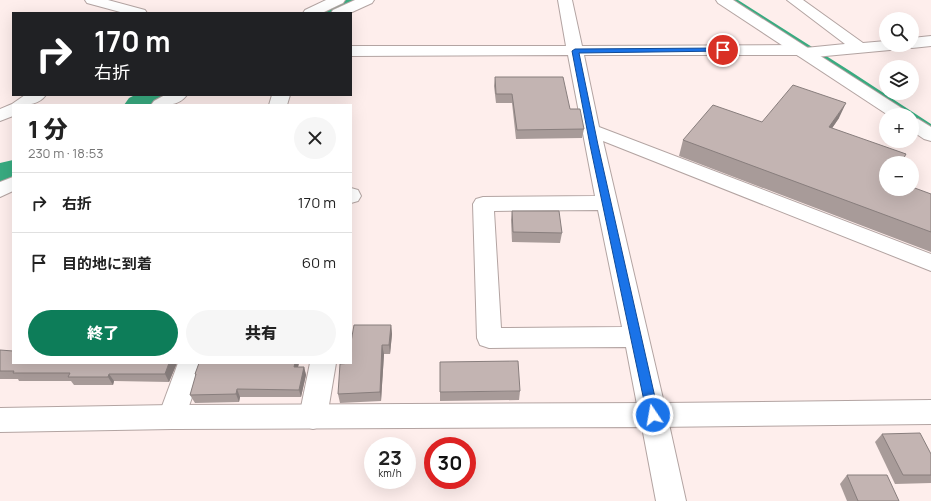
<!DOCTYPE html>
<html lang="ja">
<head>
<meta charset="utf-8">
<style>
  :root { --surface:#fff; --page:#f6f6f6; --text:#222; --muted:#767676; --line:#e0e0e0; --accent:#0d7d59 }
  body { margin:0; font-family:Manrope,"Noto Sans JP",sans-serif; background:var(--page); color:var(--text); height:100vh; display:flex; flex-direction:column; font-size:15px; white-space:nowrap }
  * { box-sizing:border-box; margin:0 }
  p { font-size:13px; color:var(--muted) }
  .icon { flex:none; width:22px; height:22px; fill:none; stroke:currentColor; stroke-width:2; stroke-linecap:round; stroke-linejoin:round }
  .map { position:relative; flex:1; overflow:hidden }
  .side { position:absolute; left:12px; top:104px; width:340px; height:260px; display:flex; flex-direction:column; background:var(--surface); border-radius:0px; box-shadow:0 4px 16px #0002 }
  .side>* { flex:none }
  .guide { position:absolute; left:12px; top:12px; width:340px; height:84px; border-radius:0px; box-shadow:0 4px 16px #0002; background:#202124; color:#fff; overflow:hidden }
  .buttons { position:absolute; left:879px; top:12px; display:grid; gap:8px }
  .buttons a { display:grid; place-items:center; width:40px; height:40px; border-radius:50%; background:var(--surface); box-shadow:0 4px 16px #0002; font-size:20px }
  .speed { position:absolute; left:364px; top:437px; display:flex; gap:8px; font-size:20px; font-weight:700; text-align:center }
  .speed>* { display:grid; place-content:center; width:52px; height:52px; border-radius:50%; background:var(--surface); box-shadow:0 4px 16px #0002; line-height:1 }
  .speed small { font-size:10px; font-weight:400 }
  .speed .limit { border:6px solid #d22; background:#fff; color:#111 }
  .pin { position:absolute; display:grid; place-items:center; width:34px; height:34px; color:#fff; margin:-17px; border:2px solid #fff; border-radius:50%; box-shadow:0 1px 4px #0007 }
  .me { position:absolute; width:44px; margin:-22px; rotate:348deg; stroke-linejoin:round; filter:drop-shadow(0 0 3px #0008) }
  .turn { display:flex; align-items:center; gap:14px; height:84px; padding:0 16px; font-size:18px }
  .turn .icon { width:52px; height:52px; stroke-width:2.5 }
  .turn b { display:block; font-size:28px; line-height:34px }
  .round { display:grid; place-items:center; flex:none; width:42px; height:42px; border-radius:21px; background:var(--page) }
  .overview { display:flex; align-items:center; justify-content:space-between; height:68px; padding:0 16px }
  h1 { font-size:24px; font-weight:800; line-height:30px }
  .cta { display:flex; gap:8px; margin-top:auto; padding:8px 16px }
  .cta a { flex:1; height:46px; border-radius:24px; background:var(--accent); color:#fff; font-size:16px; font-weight:800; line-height:46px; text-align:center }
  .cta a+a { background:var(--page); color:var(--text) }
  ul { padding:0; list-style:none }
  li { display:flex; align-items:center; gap:12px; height:60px; padding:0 16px; border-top:1px solid var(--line) }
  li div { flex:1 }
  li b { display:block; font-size:15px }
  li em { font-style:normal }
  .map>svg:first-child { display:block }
</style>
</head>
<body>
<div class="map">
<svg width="931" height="501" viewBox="0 0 931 501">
  <rect width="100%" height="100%" fill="#feeeec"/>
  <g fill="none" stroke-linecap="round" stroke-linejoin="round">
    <path fill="#39ab80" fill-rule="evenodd" d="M733 0H738L850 71 931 124V129L912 117V115H909Z"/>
    <g fill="#39ab80" fill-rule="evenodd">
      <path d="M332 0H366C354 17 330 13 312 13L316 7Z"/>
      <path d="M135 95H175L170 102 164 105H124L129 98Z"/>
      <path d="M13 160V186L0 190V163Z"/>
    </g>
    <defs>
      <g id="minor">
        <path d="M85 0H108L145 10 147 13H124L87 3Z"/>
        <path d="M326 0H345L343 3 322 13H303L305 10Z"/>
        <path d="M355 0H374L372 3 350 13H331L333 10Z"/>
        <path d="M558 0H572L582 46 798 45 805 48 845 44 787 0H803L863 43 886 41V45H898L896 48 890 50 804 58 797 55H584L599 127 931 254V271L603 141 664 403 931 400V424L653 427 643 424 639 415 626 347 489 348 480 345 477 338 473 204 476 199 483 197 595 196 568 55 351 56V46H566ZM598 210 622 327 501 328 494 211Z"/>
        <path d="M931 36V46L912 48 906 45H912V38Z"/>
        <path d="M25 95H46C38 106 25 105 13 105V116L0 121V109L12 104Z"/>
        <path d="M165 95H187C178 107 164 105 151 105L154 101Z"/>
        <path d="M272 95H290L287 105H269Z"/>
        <path d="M13 177V191L0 197V182Z"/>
        <path d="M351 188 358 190 361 196 358 201 351 203Z"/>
        <path d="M178 363H204L182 426 172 429 162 426 158 417Z"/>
        <path d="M310 363H336L327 417 323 426 313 429 303 426 299 417Z"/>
      </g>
      <g id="tertiary">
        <path d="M716 0H733L906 111 909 115H888L718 3Z"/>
        <path d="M912 118 918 119 931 127V141L924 139 912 131Z"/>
        <path d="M653 403 663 406 667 415 686 501H656L642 427 172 429 0 432V408L172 405Z"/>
      </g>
    </defs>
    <use href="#minor" stroke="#b3a4a2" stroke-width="2"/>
    <use href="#tertiary" stroke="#b3a4a2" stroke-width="2"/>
    <use href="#minor" fill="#fff" fill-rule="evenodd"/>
    <use href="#tertiary" fill="#fff" fill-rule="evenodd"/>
  </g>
  <g fill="#a89b99">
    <path d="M495 77 570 109 584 129 582 138 516 139 512 103H496L494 86Z"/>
    <path d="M839 118 832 128 886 189 931 194V252L679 156 683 140 762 122Z"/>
    <path d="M512 211 562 233 560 243 512 242 511 220Z"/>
    <path d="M391 325 392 334 390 354H384L381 401 340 403 338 394 348 364Z"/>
    <path d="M0 350 13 363H177L169 382 114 381 113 385H74L71 381H19L18 379H0Z"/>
    <path d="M199 363H299L298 367H304L306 375 301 397H240L239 402 195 403 190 395 196 376 195 374Z"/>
    <path d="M520 391 519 400 440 401V392Z"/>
    <path d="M882 434 931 454V483L895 484 875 442Z"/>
    <path d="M847 475 899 501H847L840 484Z"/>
  </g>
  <g fill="#887e7d">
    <path d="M846 103 839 118 822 143 829 127Z"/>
    <path d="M391 325 392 334 390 354 389 345Z"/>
    <path d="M382 345 384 354 381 401 380 392Z"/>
    <path d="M169 363H177L169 382 165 374Z"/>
    <path d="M295 363H299L296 375 294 367Z"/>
    <path d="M304 367 306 375 301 397 299 390Z"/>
    <path d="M109 374 114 381 113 385 108 377Z"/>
    <path d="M237 389 240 397 239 402 236 394Z"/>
  </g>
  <g fill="#c3b4b2" stroke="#887e7d">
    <path d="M495 77H563L570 109H580L584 129 517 130 512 94H496Z"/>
    <path d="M793 85 846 103 829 127 906 154 901 163H886V189H912V187L931 194V232L683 140 713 105 762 122Z"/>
    <path d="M512 211H559L562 233 513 232Z"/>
    <path d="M354 325H391L389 345H382L380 392 338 394 340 364 351 363V342Z"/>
    <path d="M0 350 13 351V363H169L165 374H109L108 377H68L70 373H13L14 371H0Z"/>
    <path d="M518 361 520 391 440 392V362Z"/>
    <path d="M199 363H295L294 367H304L299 390 237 389 236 394 190 395 196 374H195Z"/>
    <path d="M920 433 931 454V475H903L882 434Z"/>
    <path d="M847 475H887L899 501H858Z"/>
  </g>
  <path fill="#1a73e8" stroke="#114b97" d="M723 48 725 49V51L579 53 598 145 659 415 657 419 653 420 649 419 647 415 590 145 572 51 575 49Z"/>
</svg>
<div class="buttons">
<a><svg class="icon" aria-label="search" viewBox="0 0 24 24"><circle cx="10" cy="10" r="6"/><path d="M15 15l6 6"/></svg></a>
<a><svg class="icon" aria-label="layers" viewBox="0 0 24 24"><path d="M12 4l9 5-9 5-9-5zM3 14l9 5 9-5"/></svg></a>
<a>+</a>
<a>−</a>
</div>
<div class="speed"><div>23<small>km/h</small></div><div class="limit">30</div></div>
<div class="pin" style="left:723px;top:50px;background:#d93025"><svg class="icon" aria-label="arrive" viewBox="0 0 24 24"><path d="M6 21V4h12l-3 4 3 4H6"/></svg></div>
<svg class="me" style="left:653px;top:415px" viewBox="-20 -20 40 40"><circle r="17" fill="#1a73e8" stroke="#fff" stroke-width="3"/><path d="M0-11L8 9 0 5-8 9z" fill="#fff"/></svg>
<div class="guide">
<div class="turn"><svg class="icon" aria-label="right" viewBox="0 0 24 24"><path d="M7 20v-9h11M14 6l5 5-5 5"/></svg><div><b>170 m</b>右折</div></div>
</div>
<section class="side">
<div class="overview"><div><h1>1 分</h1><p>230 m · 18:53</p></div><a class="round"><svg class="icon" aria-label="close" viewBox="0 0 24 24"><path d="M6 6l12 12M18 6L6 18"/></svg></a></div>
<ul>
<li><svg class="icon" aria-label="right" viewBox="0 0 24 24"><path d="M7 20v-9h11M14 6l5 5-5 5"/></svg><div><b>右折</b></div><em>170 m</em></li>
<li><svg class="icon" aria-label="arrive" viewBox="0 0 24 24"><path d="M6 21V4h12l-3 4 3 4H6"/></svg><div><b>目的地に到着</b></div><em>60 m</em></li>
</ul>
<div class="cta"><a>終了</a><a>共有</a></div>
</section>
</div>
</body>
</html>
